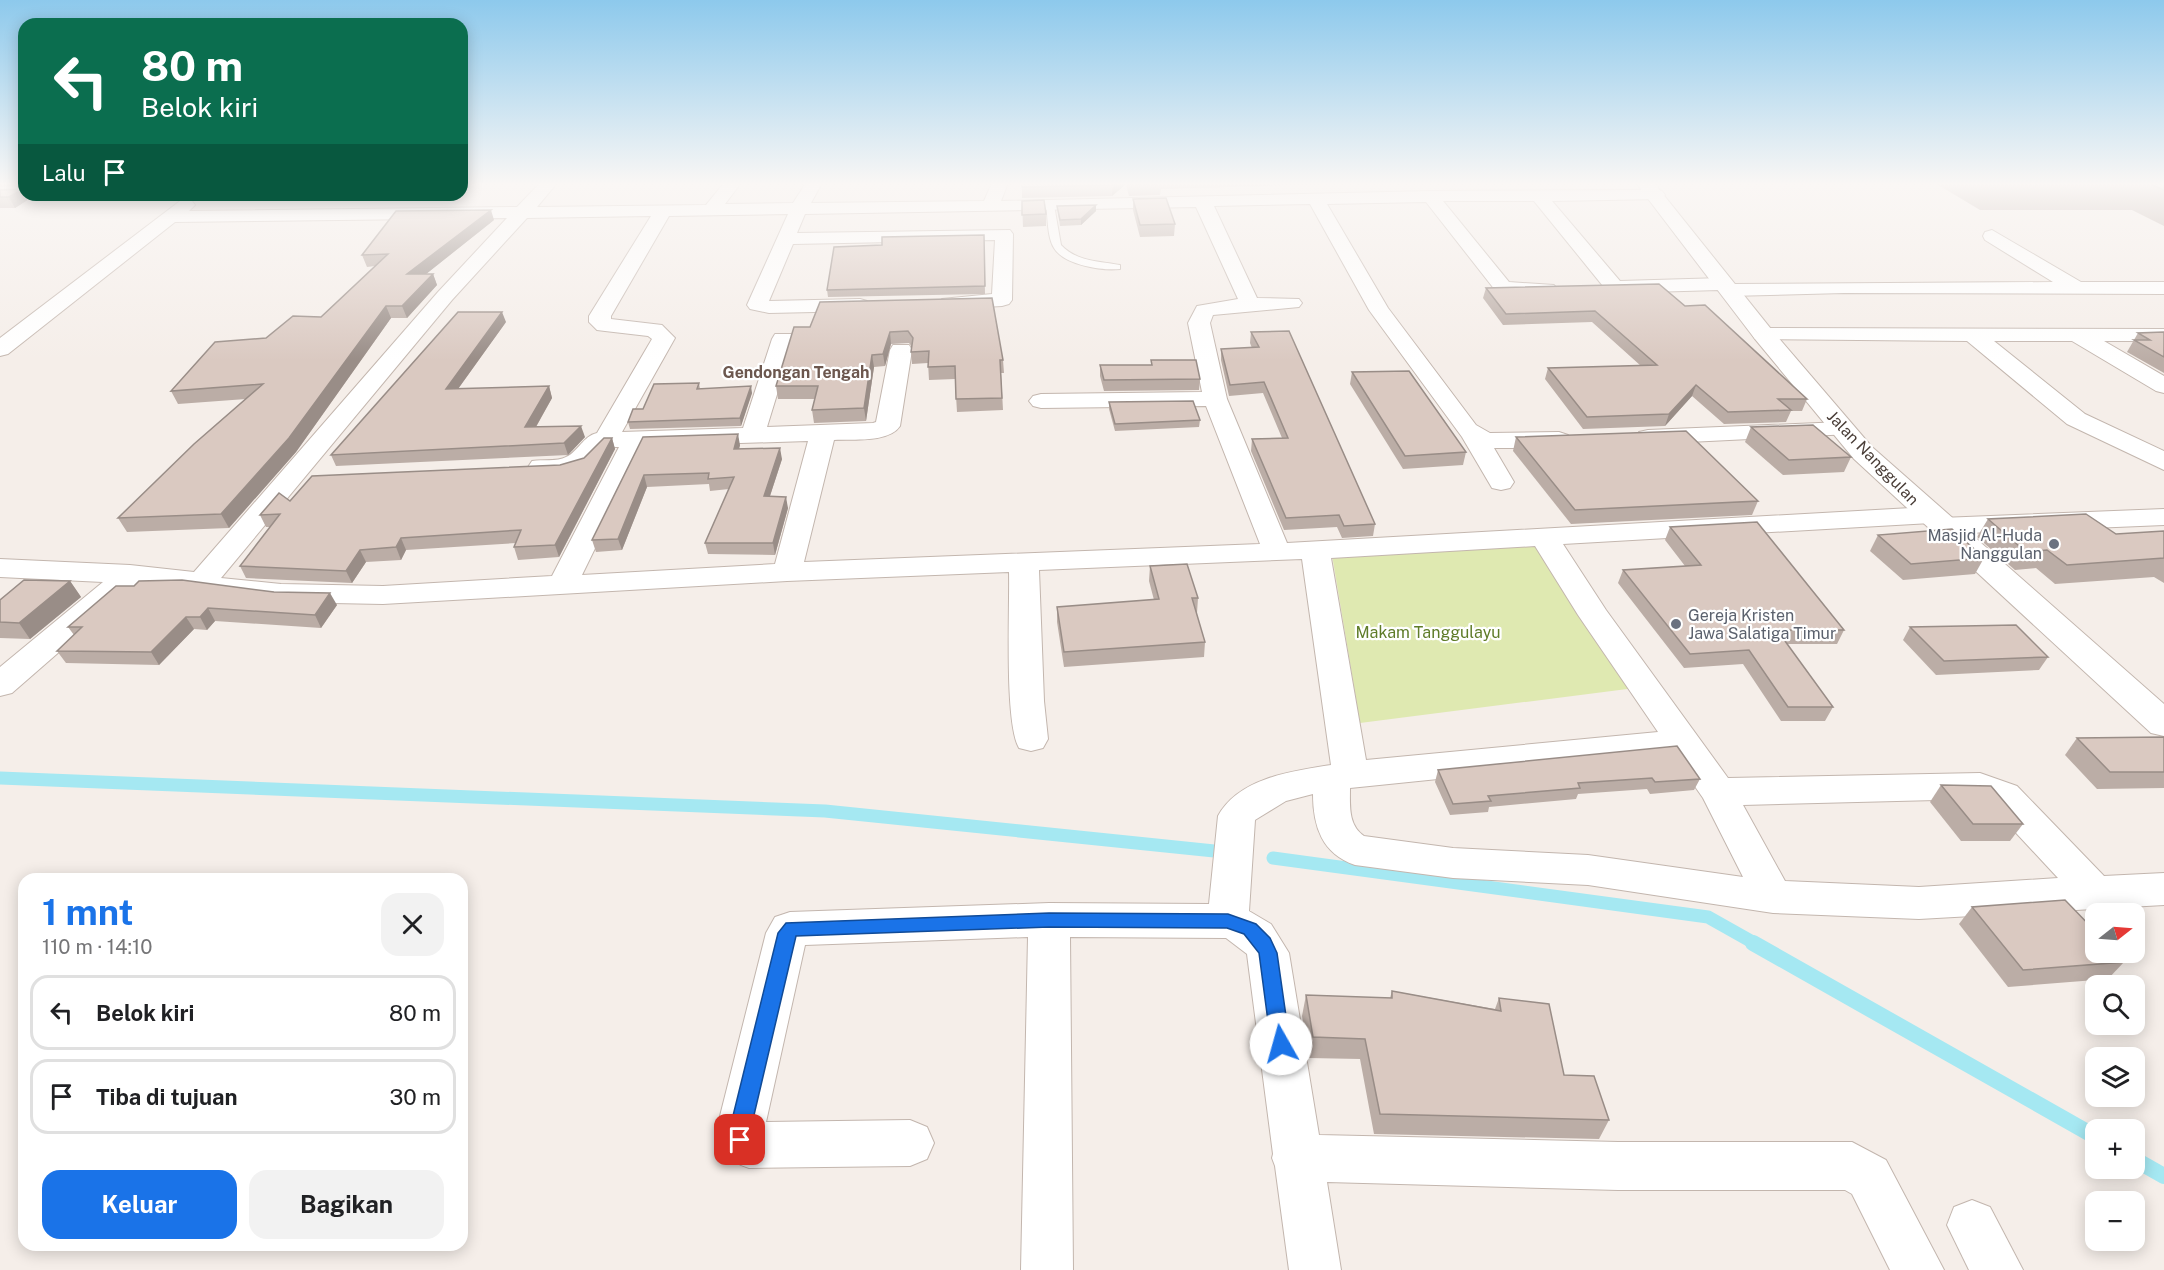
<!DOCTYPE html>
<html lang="id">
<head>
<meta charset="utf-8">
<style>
  :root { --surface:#fff; --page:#f2f2f2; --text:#202124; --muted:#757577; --line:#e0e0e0; --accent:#1a73e8 }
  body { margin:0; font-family:"Public Sans",sans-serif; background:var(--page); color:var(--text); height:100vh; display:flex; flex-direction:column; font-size:22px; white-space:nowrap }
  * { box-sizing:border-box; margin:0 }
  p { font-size:20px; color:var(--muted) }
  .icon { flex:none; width:33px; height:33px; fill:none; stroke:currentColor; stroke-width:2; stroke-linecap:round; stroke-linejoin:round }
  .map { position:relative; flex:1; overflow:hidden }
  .sheet { position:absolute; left:18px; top:873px; width:450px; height:378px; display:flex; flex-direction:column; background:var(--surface); border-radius:18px; box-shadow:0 3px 15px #0003 }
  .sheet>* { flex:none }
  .top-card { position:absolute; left:18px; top:18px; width:450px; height:183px; border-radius:18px; box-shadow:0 3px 15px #0003; background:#0b6e4f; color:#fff; overflow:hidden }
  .needle { width:39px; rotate:73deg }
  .tools { position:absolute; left:2085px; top:903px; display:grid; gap:12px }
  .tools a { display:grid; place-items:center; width:60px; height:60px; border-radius:12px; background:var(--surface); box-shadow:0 3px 15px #0003; font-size:30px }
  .pin { position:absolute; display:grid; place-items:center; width:51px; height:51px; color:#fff; margin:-26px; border-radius:12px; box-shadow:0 3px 9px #0006 }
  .me { position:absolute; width:66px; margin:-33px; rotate:353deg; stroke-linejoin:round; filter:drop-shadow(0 0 4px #0008) }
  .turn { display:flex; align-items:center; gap:21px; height:126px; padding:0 24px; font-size:27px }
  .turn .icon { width:78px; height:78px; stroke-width:2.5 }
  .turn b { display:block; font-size:42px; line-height:51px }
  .then { display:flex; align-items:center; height:57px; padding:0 24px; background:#0003; gap:12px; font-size:22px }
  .round { display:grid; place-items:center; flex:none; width:63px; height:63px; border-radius:18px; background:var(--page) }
  .overview { display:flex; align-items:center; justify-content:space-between; height:102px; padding:0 24px }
  h1 { font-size:36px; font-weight:700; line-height:45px; color:var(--accent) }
  .primary-button { display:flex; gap:12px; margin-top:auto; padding:12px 24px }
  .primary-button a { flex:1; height:69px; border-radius:18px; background:var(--accent); color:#fff; font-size:24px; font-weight:700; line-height:69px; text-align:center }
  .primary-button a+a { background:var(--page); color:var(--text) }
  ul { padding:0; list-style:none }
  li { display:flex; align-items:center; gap:18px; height:75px; margin:0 12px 9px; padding:0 12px; border:3px solid var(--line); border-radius:18px }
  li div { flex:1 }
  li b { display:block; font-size:22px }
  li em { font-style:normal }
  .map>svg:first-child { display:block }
</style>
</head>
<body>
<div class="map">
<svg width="2164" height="1270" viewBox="0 0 2164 1270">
  <rect width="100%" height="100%" fill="#f5eee9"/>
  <path fill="#dfe9b1" d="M1537 544 1635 688 1360 723 1332 555Z"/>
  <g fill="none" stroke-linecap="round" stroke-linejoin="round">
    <g stroke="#a5e8f2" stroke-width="13">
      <path d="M0 778 825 811 1224 852"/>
      <path d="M1273 858 1708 917 1756 944"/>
    </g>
    <g stroke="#a5e8f2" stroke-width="16">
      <path d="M1753 943 2096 1137"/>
      <path d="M2134 1159 2164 1176"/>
    </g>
    <defs>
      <path id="service" d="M1050 203 1054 205 1061 245C1077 262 1099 261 1120 265V269C1102 271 1064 265 1054 248 1047 237 1048 217 1046 205Z"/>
      <g id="minor">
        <path d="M540 183H557L537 207 706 205 724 183H741L725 204 793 203 806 183H822L811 203 984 201 992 183H1008L1001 201 1430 191 1656 190 1662 191 1665 195 1662 199 1552 201 1620 281 1723 278 1733 284 2053 282 1985 240 1983 236 1985 232 1992 230 2081 282H2164V294L1844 293 1729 296 1722 294 1719 290 1614 293 1607 291 1534 201H1443L1509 282 1554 285 1557 289 1554 293 1513 296 1495 290 1426 202 1327 204 1388 308 1476 425 1490 433 1559 432 1568 435 1572 440 1568 445 1559 448H1494L1514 482 1510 488 1501 490 1492 488 1462 437 1369 310 1310 204 1214 206 1257 298 1299 299 1302 303 1299 307 1213 315 1210 323 1227 399 1287 543 1929 507 1939 509 1943 515 1941 518 2164 509V525L1943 534 1933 532 1929 526 1931 523 1563 544 1606 610 1728 778 1980 773 2017 786 2104 876 2164 873V905L1919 919 1773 913 1588 885 1453 878 1355 865C1322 854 1313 826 1313 794L1286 801 1255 820 1249 911 1271 924 1289 953 1319 1135 1618 1142H1852L1886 1160 1944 1270H1890L1852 1194 1845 1190H1618L1327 1182 1341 1270H1289L1275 1166 1272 1158 1273 1154 1247 954 1226 938 1070 937 1073 1270H1021L1028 937 805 945 766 1122 910 1120 927 1127 934 1143 927 1159 910 1166 749 1168C730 1161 716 1155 716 1132L766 933 775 917 790 912 1049 903 1209 904 1218 816C1239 778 1292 771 1331 765L1302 559 1039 570 1044 701 1048 739 1043 748 1031 751 1019 748C1004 722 1010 607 1009 572L787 581 383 604 281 602 137 584 12 693 0 696V667L103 582 0 577V559L130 565 194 572 438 292 507 218 175 222 8 354 0 356V338L180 201H192L195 205 189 211 517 207ZM1196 207 1238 299 1197 306 1188 323 1202 392 1041 394 1033 396 1029 401 1033 406 1041 408 1206 406 1260 544 804 562 834 440C852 439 889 443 900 426L912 350 909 345H893L890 350 876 422 873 423 767 427 794 339 791 334H775L772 339 743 428 622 432 675 338 662 325 611 319V316L669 216 788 214 747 305 750 309 769 313 860 311 867 309 870 305 867 301 860 299 769 301 793 244 995 240 992 294 942 299 939 303 942 307 949 309 1002 306 1009 304 1012 300 1013 234 1010 230 797 233 805 214ZM651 216 589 316V322L597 330 605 331 648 336 652 339 597 433C583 436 578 452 566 457 557 462 542 459 532 461L528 467 532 473C545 476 568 477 581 471 590 467 599 454 606 447H619L552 576 383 586 281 584 221 578 452 300 527 218ZM808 441 775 564 582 575 645 446ZM1535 546 1578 615 1658 732 1366 760 1331 558ZM1673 755 1703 798 1743 877 1588 855 1453 848 1364 836C1348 825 1350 806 1350 788ZM1976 799 1991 806 2058 878 1919 887 1785 881 1743 805Z"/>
        <path d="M1763 328 2164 329V341H2104L2164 376V393L2156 391 2072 341H1994L2085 414 2164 451V470L2067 424 1967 341 1755 339 1752 334 1755 329Z"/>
        <path d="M1842 422 1851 424 1854 429 1851 434 1648 444 1639 442 1636 437 1639 432 1648 430Z"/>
        <path d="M1972 1200 1990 1207 2023 1270H1969L1947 1225 1954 1207Z"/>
      </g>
      <path id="tertiary" d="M1636 183H1654L1771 329 1872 447 2164 704V736L2151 733 1854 459 1755 339Z"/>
    </defs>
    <use href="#service" stroke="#c3b6ae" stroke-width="2"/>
    <use href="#minor" stroke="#c3b6ae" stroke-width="2"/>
    <use href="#tertiary" stroke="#c3b6ae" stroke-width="2"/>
    <use href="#service" fill="#fff" fill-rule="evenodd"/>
    <use href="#minor" fill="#fff" fill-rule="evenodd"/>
    <use href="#tertiary" fill="#fff" fill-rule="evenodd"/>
  </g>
  <g fill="#bbada6">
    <path d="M0 183H24V189L22 186 0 187Z"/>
    <path d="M1022 183H1330V184L1161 189 1160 195 1129 196 1126 184 1112 196 1022 198Z"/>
    <path d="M1935 183H2164V226L2132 210H1980Z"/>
    <path d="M0 190 29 199 15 208H0Z"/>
    <path d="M1133 199 1175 224 1174 236 1140 237 1133 210Z"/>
    <path d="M1022 201 1046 214V226L1023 227Z"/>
    <path d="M1057 206 1096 211 1081 225 1060 226Z"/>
    <path d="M494 220 426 274H433L437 285 407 318H391L296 452 229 528 127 532 118 518 246 399 178 404 171 391 266 338 321 317 375 266 367 267 362 255Z"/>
    <path d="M984 235 985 294 828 297 827 290 882 245Z"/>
    <path d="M1486 288 1685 306 1807 399 1802 411H1791L1786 422 1724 424 1692 396 1665 426 1583 429 1545 379 1548 368 1641 366 1592 322 1503 325 1483 298Z"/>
    <path d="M820 302 1003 360 1004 373H1001L1003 410 957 412 955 379 929 380 928 363 912 364 911 352 912 347 909 343 891 344 885 366 874 367 866 421 814 423 812 410 815 399H778L776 386 810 327Z"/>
    <path d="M506 322 458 389 549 386 552 398 536 427 585 437 568 455 336 466 331 455Z"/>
    <path d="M1251 332 1375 524 1373 536 1342 538 1337 527 1284 530 1251 451 1252 439 1282 438 1263 393 1229 396 1221 360V349L1252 348 1250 343Z"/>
    <path d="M2164 332V373L2127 352 2138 333Z"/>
    <path d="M1151 360 1200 379 1199 390 1104 391 1100 376V365H1151Z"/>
    <path d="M1352 372 1466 452 1463 465 1403 469 1350 384Z"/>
    <path d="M699 383 700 389 752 393 741 426 630 429 628 422 643 409Z"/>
    <path d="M1109 402 1200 420 1199 427 1115 431 1109 409Z"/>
    <path d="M1751 427 1851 457 1844 472 1783 475 1745 442Z"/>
    <path d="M643 437 740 445 739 449 782 459 770 496 788 508 775 555 708 554 705 543 729 489 710 491 709 484 647 487 622 550 596 552 592 540Z"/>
    <path d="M1516 437 1758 501 1752 515 1571 524 1513 451Z"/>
    <path d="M612 438 615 449 559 557 518 560 514 547 516 543 406 550 401 560 366 562 352 583 246 578 240 566 270 527H266L260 515 290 501 560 465 584 458Z"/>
    <path d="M1988 519 2116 534 2164 531V583L2154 577 2055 584 2036 568 2015 570 1977 537Z"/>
    <path d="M1670 527 1844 630 1837 644H1787L1833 707 1825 721H1781L1743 664 1684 668 1618 583 1623 570 1685 566 1665 540Z"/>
    <path d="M1878 535 1984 558 1975 574 1903 580 1870 551Z"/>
    <path d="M1150 566 1198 598 1197 613H1196L1205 642 1204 657 1064 667 1057 622V607L1154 600 1149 581Z"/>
    <path d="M70 581 81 597 30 639 0 638V600Z"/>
    <path d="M116 586 337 605 321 628 215 621 207 630 194 629 159 665 66 663 57 651 74 635 68 627Z"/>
    <path d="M1910 627 2048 657 2039 670 1936 675 1903 640Z"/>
    <path d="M2164 737V788L2097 789 2065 755 2077 738Z"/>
    <path d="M1438 770 1700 779 1694 790 1650 794 1647 789 1578 794 1576 799 1489 807 1488 812 1450 815 1435 782Z"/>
    <path d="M1941 785 2023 824 2010 841H1961L1930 802Z"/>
    <path d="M1972 907 2124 962 2108 979 2008 987 1959 924Z"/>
    <path d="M1392 991 1495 1009 1499 998 1564 1075 1609 1120 1599 1139 1374 1134 1360 1059 1309 1058 1302 1016 1306 995 1390 998Z"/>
  </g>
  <g fill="#998d87">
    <path d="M1115 183H1126V184L1112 196 1113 185Z"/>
    <path d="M23 189 24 195H27L29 199 15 208 9 197Z"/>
    <path d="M1096 205V211L1081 225V219Z"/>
    <path d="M491 210 494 220 411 286 407 274Z"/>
    <path d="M433 274 437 285 407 318 402 306Z"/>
    <path d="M386 306 391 318 296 452 229 528 221 514Z"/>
    <path d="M502 312 506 322 450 400 446 389Z"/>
    <path d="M890 332 891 344 885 366 883 354Z"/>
    <path d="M872 355 874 367 866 421 864 408Z"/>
    <path d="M1696 385 1692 396 1665 426 1669 414Z"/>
    <path d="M549 386 552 398 529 439 525 427Z"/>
    <path d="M751 386 752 393 741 426 740 418Z"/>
    <path d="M581 426 585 437 568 455 564 443Z"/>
    <path d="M738 434 740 445 736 460 734 449Z"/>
    <path d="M612 438 615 449 559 557 555 545Z"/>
    <path d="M780 448 782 459 766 508 764 496Z"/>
    <path d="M644 475 647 487 622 550 618 539Z"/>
    <path d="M786 497 788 508 775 555 773 543Z"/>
    <path d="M401 538 406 550 401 560 396 547Z"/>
    <path d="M360 550 366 562 352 583 346 571Z"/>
    <path d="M70 581 81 597 30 639 19 623Z"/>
    <path d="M330 593 337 605 321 628 315 615Z"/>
    <path d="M208 608 215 621 207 630 200 617Z"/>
    <path d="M186 617 194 629 159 665 151 652Z"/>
  </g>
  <g fill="#dac9c1" stroke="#998d87" stroke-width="1.5">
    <path d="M1022 183H1115L1113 185 1022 187Z"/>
    <rect x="1129" y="183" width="32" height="1"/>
    <path d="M2148 183H2164V190Z"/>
    <path d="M23 189 9 197H0V190Z"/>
    <path d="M1166 198 1175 224 1140 225 1133 199Z"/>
    <path d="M1044 200 1046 214 1022 215V201Z"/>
    <path d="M1096 205 1081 219 1060 220 1057 206Z"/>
    <path d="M491 210 407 274H433L402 306H386L289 438 221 514 118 518 194 444 263 384 171 391 215 342 266 338 293 316 321 317 388 254 362 255 396 211Z"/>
    <path d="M984 235 985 286 827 290 834 247 882 245V237Z"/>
    <path d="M1659 284 1685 306 1705 305 1807 399H1778L1791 410 1728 412 1696 385 1669 414 1587 417 1548 368 1657 365 1595 311 1506 314 1486 288Z"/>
    <path d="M992 298 1003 360H1000L1002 398 956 399 955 366 928 367 929 351 911 352 913 338 908 331 890 332 883 354 872 355 864 408 812 410 818 386H776L794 327H810L820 302Z"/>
    <path d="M458 312H502L446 389 549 386 525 427 581 426 564 443 331 455Z"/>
    <path d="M1289 331 1375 524 1344 526 1339 515 1286 518 1252 439 1288 438 1264 382 1230 385 1221 349 1259 347 1251 332Z"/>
    <path d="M2164 332V357L2134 340H2150L2138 333Z"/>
    <path d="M1151 360H1196L1200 379 1104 380 1100 365H1152Z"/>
    <path d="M1409 371 1466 452 1405 456 1352 372Z"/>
    <path d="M699 383 697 389 751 386 740 418 628 422 633 409H643L654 384Z"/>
    <path d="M1193 401 1200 420 1115 424 1109 402Z"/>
    <path d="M1813 425 1851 457 1789 460 1751 427Z"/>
    <path d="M1686 431 1758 501 1575 510 1516 437Z"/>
    <path d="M738 434 734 449 780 448 764 496 786 497 773 543H705L734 477 708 479 709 473 644 475 618 539 592 540 643 437Z"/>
    <path d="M604 438H612L555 545 514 547 521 530 401 538 396 547 360 550 346 571 240 566 280 514 260 515 279 493 290 501 312 476 560 465 584 458Z"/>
    <path d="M2086 514 2116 534 2164 531V558L2067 565 2047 550 2026 552 1988 519Z"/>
    <path d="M1757 522 1844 630H1777L1833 707H1788L1749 650 1690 654 1623 570 1701 565 1670 527Z"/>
    <path d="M1952 529 1984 558 1911 564 1878 535Z"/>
    <path d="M1187 564 1198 598H1192L1205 642 1064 652 1057 607 1159 599 1150 566Z"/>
    <path d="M24 580 70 581 19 623 0 622V600Z"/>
    <path d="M182 580 274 592 330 593 315 615 208 608 200 617H186L151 652 57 651 82 627H68L116 586H134L139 581Z"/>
    <path d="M2016 625 2048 657 1944 661 1910 627Z"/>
    <path d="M2164 737V772H2110L2077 738Z"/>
    <path d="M1677 746 1700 779 1655 782 1652 778 1578 783 1580 788 1488 796 1491 801 1453 804 1438 770Z"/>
    <path d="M1941 785 1991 786 2023 824H1973Z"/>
    <path d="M2065 900 2096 932V952H2115L2124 962 2023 970 1972 907Z"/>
    <path d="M1392 991 1501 1011 1499 998 1549 1004 1564 1075 1594 1076 1609 1120 1380 1114 1365 1039 1313 1037 1306 995 1392 998Z"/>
  </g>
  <linearGradient id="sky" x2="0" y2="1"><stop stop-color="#8dc9ec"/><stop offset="0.51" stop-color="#faf7f5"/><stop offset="1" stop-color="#faf7f5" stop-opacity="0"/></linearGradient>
  <rect width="2164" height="361" fill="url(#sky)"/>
  <path fill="#1a73e8" stroke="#114b97" stroke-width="1.5" d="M1049 913 1228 914 1256 924 1270 938 1277 953 1290 1044 1288 1051 1281 1053 1274 1051 1271 1044 1259 953 1244 934 1227 928 1049 927 796 936 750 1132 748 1147 740 1150 733 1147 729 1132 778 933 786 923Z"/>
  <g fill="#6b7280" stroke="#fff" stroke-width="2">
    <circle cx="2054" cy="544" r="6"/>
    <circle cx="1676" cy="624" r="6"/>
  </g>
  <g text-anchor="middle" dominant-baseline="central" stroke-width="4.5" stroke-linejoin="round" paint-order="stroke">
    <g font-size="16" font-weight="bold" fill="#6c574e" stroke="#fff">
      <text x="796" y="372">Gendongan Tengah</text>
    </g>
    <g font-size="16" fill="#493d37" stroke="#fff">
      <text transform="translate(1873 458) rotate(46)">Jalan Nanggulan</text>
    </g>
    <g font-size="16" fill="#5b616d" stroke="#fff" text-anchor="end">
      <text x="2042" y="535">Masjid Al-Huda<tspan x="2042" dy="18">Nanggulan</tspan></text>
      <text x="1688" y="615" text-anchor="start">Gereja Kristen<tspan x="1688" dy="18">Jawa Salatiga Timur</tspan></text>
    </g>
    <g font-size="16" fill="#5f7c29" stroke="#fff">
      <text x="1428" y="632">Makam Tanggulayu</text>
    </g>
  </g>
</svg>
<div class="tools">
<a><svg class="needle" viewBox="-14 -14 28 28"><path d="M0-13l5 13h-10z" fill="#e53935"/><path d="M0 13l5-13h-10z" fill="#757577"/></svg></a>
<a><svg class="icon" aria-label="search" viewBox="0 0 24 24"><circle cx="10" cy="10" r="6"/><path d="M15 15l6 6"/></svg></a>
<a><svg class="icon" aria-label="layers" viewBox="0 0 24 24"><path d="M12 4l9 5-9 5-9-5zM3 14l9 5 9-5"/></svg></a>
<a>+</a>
<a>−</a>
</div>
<div class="pin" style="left:740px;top:1140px;background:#d93025"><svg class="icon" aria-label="arrive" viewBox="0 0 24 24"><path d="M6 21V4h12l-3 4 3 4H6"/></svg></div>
<svg class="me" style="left:1281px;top:1044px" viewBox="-20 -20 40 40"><circle r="19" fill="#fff"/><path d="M0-13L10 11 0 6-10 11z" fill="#1a73e8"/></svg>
<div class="top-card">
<div class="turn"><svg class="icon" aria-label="left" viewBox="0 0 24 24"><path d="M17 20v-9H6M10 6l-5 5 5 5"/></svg><div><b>80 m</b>Belok kiri</div></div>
<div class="then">Lalu<svg class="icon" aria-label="arrive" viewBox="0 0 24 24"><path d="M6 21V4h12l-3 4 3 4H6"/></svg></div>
</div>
<section class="sheet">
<div class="overview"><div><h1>1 mnt</h1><p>110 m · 14:10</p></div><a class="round"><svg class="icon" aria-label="close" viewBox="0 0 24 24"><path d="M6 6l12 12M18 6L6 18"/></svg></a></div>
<ul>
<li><svg class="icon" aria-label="left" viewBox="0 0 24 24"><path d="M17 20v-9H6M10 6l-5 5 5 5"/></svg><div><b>Belok kiri</b></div><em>80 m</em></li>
<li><svg class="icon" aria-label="arrive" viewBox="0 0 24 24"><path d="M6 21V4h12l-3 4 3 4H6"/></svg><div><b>Tiba di tujuan</b></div><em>30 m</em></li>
</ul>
<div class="primary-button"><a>Keluar</a><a>Bagikan</a></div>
</section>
</div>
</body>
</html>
